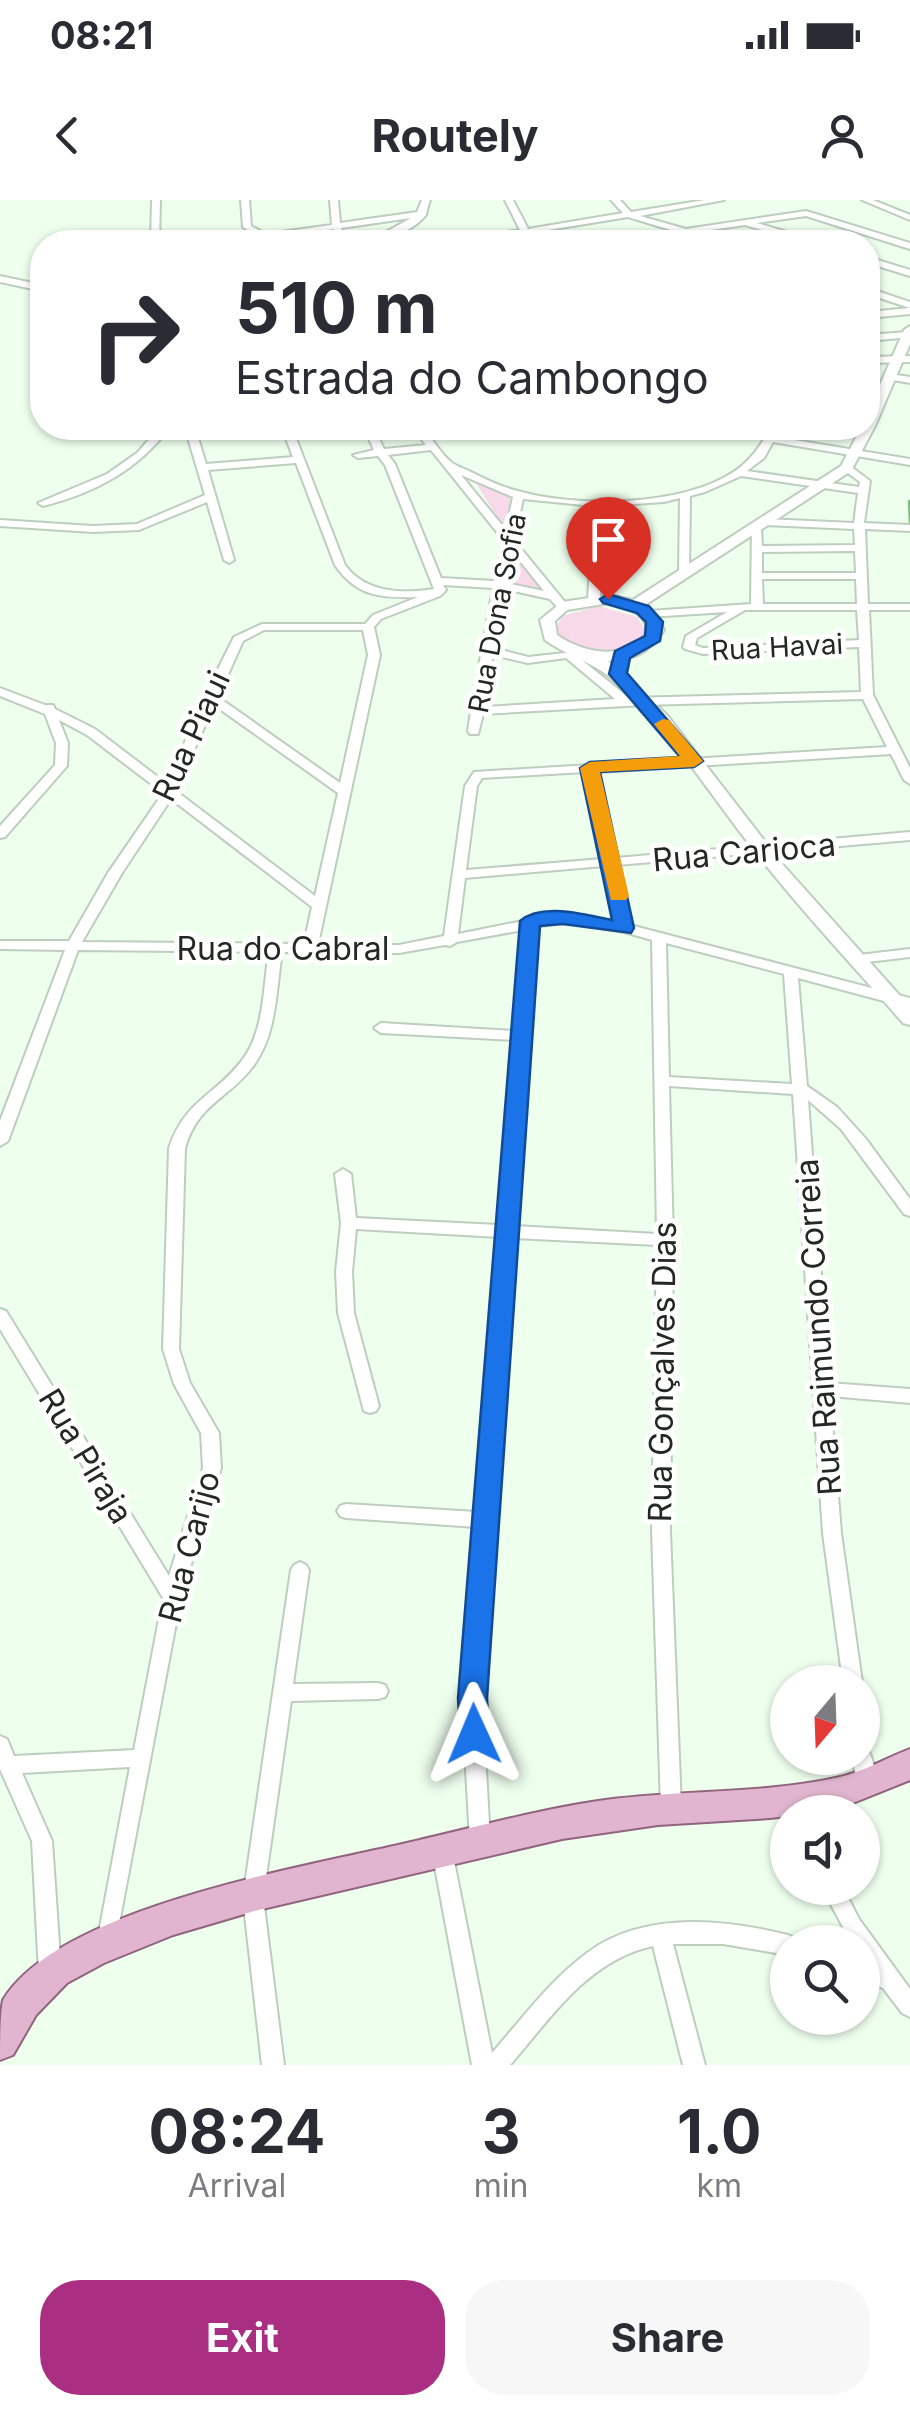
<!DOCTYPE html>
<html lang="en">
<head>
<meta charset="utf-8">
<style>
  :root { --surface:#fff; --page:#f7f7f7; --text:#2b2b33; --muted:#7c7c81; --accent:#aa2f82 }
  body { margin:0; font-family:Inter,sans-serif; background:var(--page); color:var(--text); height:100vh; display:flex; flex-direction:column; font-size:38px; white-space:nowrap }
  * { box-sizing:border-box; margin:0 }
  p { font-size:32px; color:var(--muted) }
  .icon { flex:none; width:55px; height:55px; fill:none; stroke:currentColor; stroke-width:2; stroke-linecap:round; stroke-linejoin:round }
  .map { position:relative; height:1865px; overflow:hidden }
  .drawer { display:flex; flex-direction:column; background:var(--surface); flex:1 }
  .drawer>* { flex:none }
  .top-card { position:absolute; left:30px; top:30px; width:850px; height:210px; border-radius:40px; box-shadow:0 2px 8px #0004; background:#fff; color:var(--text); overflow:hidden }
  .needle { width:65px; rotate:199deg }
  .buttons { position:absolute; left:770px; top:1465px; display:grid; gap:20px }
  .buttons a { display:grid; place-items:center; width:110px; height:110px; border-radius:50%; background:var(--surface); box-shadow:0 2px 8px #0004; font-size:50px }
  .pin { position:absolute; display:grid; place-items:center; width:85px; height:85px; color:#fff; margin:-102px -42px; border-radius:50% 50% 50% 0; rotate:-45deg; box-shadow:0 0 10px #0007 }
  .pin .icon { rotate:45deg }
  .me { position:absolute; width:110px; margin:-55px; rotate:359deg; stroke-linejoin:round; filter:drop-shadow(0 0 8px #0008) }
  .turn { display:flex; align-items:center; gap:35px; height:210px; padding:0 40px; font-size:45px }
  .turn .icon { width:130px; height:130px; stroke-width:2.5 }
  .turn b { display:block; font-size:70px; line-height:85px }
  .eta { display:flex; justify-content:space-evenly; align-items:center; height:170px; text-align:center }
  .eta b { font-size:60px; font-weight:700; line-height:70px }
  .button { display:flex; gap:20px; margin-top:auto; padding:20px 40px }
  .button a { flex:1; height:115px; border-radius:40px; background:var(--accent); color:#fff; font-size:40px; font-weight:700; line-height:115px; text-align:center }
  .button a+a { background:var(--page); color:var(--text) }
  .status { display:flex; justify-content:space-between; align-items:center; height:70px; padding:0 50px; background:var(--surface); direction:ltr }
  .status svg { height:28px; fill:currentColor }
  header { display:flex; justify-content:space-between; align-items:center; height:130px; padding:0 40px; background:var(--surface); font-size:45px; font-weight:700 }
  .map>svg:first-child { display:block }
</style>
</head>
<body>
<div class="status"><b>08:21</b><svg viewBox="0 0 49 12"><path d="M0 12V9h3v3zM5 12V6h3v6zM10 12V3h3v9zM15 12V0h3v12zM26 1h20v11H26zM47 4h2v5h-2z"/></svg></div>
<header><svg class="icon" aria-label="back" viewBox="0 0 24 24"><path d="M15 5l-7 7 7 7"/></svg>Routely<svg class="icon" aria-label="person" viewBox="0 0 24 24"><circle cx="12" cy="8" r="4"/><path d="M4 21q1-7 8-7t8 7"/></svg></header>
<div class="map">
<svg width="910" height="1865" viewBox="0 0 910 1865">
  <rect width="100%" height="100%" fill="#efe"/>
  <g fill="#f8d9ea">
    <path d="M473 278 510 296V339L544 391 506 385 510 338Z"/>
    <path d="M599 406 637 417 646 431C634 463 570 457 555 431L562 416Z"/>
  </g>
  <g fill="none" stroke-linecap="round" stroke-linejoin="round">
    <path stroke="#80c184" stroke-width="2.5" d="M909 301 910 324"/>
    <defs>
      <g id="minor">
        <path d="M152 0H160L159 42H151Z"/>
        <path d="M241 0H249L251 26 266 34 332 25 330 0H338L340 23 417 12 422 0H430C429 2 426 14 426 15 415 29 385 43 368 42L411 18 341 28 347 42H339L334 29 242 42H224L228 39 256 35 243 27Z"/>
        <path d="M505 0H513L528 29 623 13 611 0H620L631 12 705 0H724L640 16 686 29 806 11 910 43V49L806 16 757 23 814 40 815 42H804L745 25 697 32 724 42C709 42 696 35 683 35 660 35 638 42 615 42L619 39 674 31 628 17 475 42H459L463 39 520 30Z"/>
        <path d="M862 0H873L910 15V20Z"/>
        <path d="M868 57 910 70V76L868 63Z"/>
        <path d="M0 76 42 85V91L0 82Z"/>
        <path d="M868 88 910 102V108L868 94Z"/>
        <path d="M910 108V114L868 118V112Z"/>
        <path d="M907 132 910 133V137L868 141V135Z"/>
        <path d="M910 156V162L868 163V157Z"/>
        <path d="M890 174 910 177V183L887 179V175Z"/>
        <path d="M159 228H169C137 271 94 293 43 306L38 303 107 274 137 253Z"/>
        <path d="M185 228H195L206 264 293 257 282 228H292L345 365C365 393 403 394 434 389L385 265 378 256 358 258 353 255 374 250 364 228H374L384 249 426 245 413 228H423C432 238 441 254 451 262 456 266 465 269 471 272 485 279 499 286 514 290 574 308 678 307 732 273 750 262 760 246 771 228H781L776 237 910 259V265L773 242 764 258 747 271 859 287 860 282 841 268 850 266 870 281 864 323 910 325V331L865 329 868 404H910V410H869L873 495 910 568V584L904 580 891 554 597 572 616 658 910 632V640L617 665 630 725 910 798V808L798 778 807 886 837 907 866 939 910 999V1016L904 1014 841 929 808 900 829 1183 910 1189V1203L830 1196 841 1333 862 1482H843L823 1333 793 894 669 886 673 1040 670 1331 681 1607 678 1614 671 1616 664 1614 661 1607 652 1331 657 1045 514 1038 495 1315 497 1320 494 1325 482 1498 490 1641 487 1648 480 1650 473 1648 470 1641 462 1498 476 1327 346 1318 340 1316 337 1311 340 1306 346 1304 477 1312 499 1037 356 1029 352 1072 354 1113 379 1206 376 1211 370 1213 364 1211 338 1113 336 1072 341 1023 335 974 343 969 351 974 356 1018 499 1025 514 840 381 833 374 828 381 823 515 831 523 730 457 742 450 746 445 745 399 753 282 752C276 790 277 833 254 865 229 899 198 903 185 948L179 1149 190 1183 219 1233 221 1268 181 1397 114 1750 107 1753 100 1750 97 1743 130 1567 22 1573 52 1641 61 1773 57 1780 50 1783 43 1780 39 1773 32 1641 0 1569V1536L7 1539 14 1556 134 1550 163 1398 0 1129V1109L6 1111 169 1376 203 1268 201 1233 174 1184 163 1149 169 948C185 899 217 895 243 859 265 829 263 786 269 752L78 750 8 941 0 946V921L65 750 0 749V741H69L108 673 163 593 87 535 59 520 68 543 67 566 5 637 0 638V626L55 565 56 543 45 514 0 496V488L45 505H53L55 509 95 529 167 584 204 497 234 437 262 424H365L373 415 418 397C381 398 357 397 335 365L296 263 208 270 234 360 229 363 224 360 207 302 139 330 93 332 0 326V320L93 326 137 324 205 295ZM431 250 504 341 494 381 441 378 395 264 388 255ZM461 275 513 297 506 330ZM741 276 858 293 854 323 765 319 760 322 765 325 854 329 855 345 762 346 761 328 752 326 751 404 649 411 643 414 649 417 727 412 686 436 683 447 685 449 703 454 859 447 861 492 629 498 578 457 583 455V451L528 457 494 448 504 389 550 399 558 408H566L568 406 514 340 523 299 594 306 588 399 594 402 600 399 604 306 664 302 680 298 679 374 684 377 689 374 690 296 705 292ZM512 351 544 391 505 383ZM855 351 856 373H762V352ZM762 379H856L857 404H763ZM443 385 493 388 471 511 468 531 470 534H478L483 514 644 505 863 499 887 547 474 572 465 586 444 736 399 745 318 744 380 455 374 427 381 419 440 396 446 390ZM745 410H857L859 440 703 448 695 445 697 438ZM264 430H363L368 455 340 583 218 497 243 441ZM493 455 528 463 566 458 615 499 484 507ZM214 505 338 593 315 696 176 591ZM585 572 603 659 466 670 477 586 482 578ZM171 599 312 707 304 744 82 742 122 673ZM604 666 616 722 563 714 535 719 530 717 523 721 458 734 465 678ZM563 722 624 732 652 740 657 1034 515 1026 536 727ZM666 743 784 774 792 884 669 877Z"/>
        <path d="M910 749V757L859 763 852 759 859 755Z"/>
        <path d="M300 1362 306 1365 309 1370 293 1484 378 1483 385 1485 388 1491 385 1497 378 1499 291 1501 263 1698 284 1865H262L243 1698 291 1370 294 1365Z"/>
        <path d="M862 1549 869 1552C874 1562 878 1580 873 1590L866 1593 859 1590 852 1558H862Z"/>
        <path d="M442 1641 449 1644 452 1651 492 1853C522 1819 550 1780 587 1753 643 1711 724 1719 788 1735L795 1738 797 1742H788V1755L723 1744H673L705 1865H683L653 1746C588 1760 551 1818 510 1865H472L432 1651 435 1644Z"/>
        <path d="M822 1688H843L859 1719 910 1789V1817L902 1813 883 1788 862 1781V1742H851Z"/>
      </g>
      <path id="tertiary" d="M910 126V144L875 226 851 271 645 405 655 413 664 430C650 453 634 459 608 461L667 515 784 666 910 807V825L903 823C853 765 800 710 753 649 707 591 668 525 611 478 590 461 566 455 545 440L540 420 562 402 609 395 633 400 841 266 861 228H868V212L904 130ZM609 403C627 406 642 411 648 430 629 462 584 454 557 435L555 421 567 410Z"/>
      <path id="primary" d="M910 1549V1580L843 1607 788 1612V1616L770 1618 658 1625 562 1639 258 1710 173 1735 104 1763 67 1783 36 1815 13 1855 0 1860C0 1843 0 1815 3 1800 58 1709 298 1668 398 1645 465 1630 531 1611 598 1601 678 1589 761 1595 840 1577 865 1571 886 1558 910 1549Z"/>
    </defs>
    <use href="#minor" stroke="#bdcdbe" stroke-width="4"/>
    <use href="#tertiary" stroke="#bdcdbe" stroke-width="4"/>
    <use href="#primary" stroke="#91647e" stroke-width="4"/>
    <use href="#minor" fill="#fff" fill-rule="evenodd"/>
    <use href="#tertiary" fill="#fff" fill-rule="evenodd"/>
    <use href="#primary" fill="#e1b5cf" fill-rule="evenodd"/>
  </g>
  <path fill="#1a73e8" stroke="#114b97" stroke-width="2.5" d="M608 394 649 406 663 422 660 441 630 458 627 473 703 561 694 567 600 572 634 728 631 733 563 724 540 726 487 1498 489 1534 485 1544 474 1547 464 1544 460 1534 458 1498 520 721C542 702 585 715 612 720L580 568 590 562 680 557 609 474 615 451 645 436 646 422 637 413 603 403 600 399Z"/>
  <path fill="#f59e0b" d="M663 519 669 520 703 561 694 567 600 572 629 696 626 700H611L580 568 590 562 680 556 654 524Z"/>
  <g text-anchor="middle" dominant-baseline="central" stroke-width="10" stroke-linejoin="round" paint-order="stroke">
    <g font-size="28" fill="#222822" stroke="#fff">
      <text transform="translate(497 413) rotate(-79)">Rua Dona Sofia</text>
      <text transform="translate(777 447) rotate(-3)">Rua Havai</text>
    </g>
    <g font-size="32" fill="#222822" stroke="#fff">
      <text transform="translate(191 536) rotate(-65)">Rua Piaui</text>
      <text transform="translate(744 652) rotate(-5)">Rua Carioca</text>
      <text x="283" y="748">Rua do Cabral</text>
      <text transform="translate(818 1127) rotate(-94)">Rua Raimundo Correia</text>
      <text transform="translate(662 1172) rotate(-89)">Rua Gonçalves Dias</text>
      <text transform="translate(86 1256) rotate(59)">Rua Piraja</text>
      <text transform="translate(189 1347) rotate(-75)">Rua Carijo</text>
    </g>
  </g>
</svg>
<div class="buttons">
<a><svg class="needle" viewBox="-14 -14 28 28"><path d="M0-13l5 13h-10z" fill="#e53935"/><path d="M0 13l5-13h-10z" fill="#7c7c81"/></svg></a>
<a><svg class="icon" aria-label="sound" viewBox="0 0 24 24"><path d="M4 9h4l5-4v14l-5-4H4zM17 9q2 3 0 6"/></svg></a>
<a><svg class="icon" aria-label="search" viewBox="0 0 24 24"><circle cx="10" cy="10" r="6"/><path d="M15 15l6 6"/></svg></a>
</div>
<div class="pin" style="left:608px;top:399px;background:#d93025"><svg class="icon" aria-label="arrive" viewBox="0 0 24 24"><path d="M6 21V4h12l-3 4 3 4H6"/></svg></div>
<svg class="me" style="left:474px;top:1534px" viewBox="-20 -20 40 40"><path d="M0-17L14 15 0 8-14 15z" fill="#1a73e8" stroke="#fff" stroke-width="4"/></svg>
<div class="top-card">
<div class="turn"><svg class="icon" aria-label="right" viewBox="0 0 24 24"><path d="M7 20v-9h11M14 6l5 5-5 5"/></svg><div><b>510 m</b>Estrada do Cambongo</div></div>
</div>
</div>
<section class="drawer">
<div class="eta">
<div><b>08:24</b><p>Arrival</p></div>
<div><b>3</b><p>min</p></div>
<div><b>1.0</b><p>km</p></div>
</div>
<div class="button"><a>Exit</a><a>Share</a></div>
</section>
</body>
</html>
